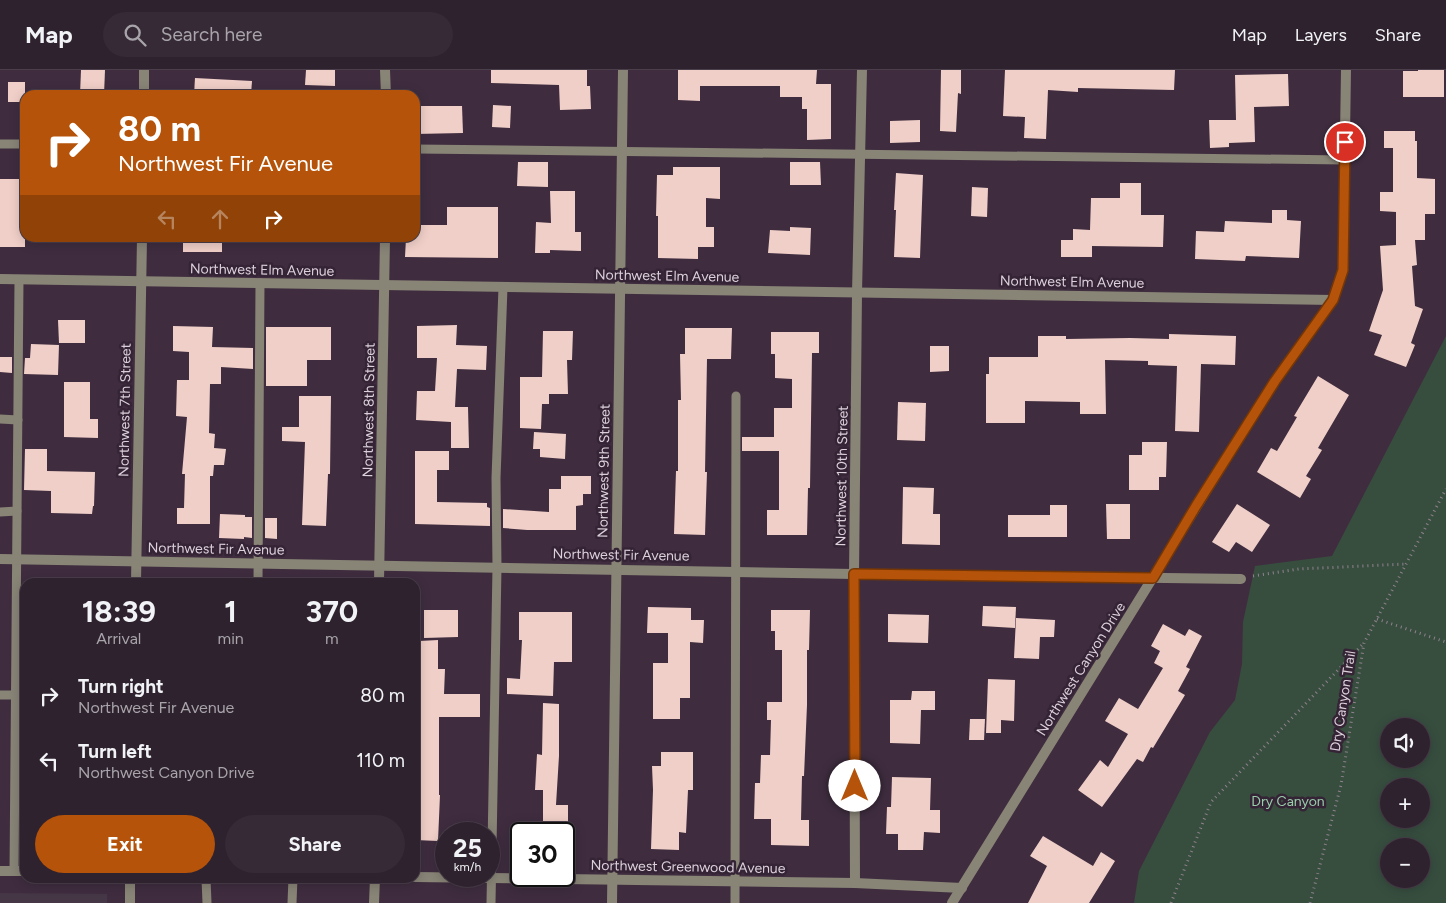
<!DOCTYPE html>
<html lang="en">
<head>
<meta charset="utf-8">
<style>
  :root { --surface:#2f222f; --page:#372a37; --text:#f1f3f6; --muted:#a7a4aa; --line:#4a3f4b; --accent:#b45309 }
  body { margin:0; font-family:Figtree,sans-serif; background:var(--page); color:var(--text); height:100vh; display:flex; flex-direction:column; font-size:19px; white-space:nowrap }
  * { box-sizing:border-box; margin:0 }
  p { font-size:16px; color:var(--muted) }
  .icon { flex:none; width:28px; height:28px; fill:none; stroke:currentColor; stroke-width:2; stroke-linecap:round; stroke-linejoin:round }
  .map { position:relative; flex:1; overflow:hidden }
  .panel { position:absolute; left:20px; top:508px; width:400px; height:305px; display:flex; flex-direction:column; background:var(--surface); border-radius:15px; box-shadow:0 2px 12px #0003,0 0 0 1px var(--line) }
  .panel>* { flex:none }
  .guide { position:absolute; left:20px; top:20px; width:400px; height:152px; border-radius:15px; box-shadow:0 2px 12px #0003,0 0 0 1px var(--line); background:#b45309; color:#fff; overflow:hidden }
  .buttons { position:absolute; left:1380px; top:648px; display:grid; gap:10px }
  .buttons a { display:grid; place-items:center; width:50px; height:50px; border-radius:50%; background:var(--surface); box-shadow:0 2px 12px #0003,0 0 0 1px var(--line); font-size:25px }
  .speed { position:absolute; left:435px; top:752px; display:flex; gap:10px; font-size:25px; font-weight:700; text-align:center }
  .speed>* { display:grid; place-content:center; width:65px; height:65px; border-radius:50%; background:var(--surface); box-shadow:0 2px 12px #0003,0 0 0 1px var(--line); line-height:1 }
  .speed small { font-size:12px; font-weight:400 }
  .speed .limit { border:2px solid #111; border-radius:8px; background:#fff; color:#111 }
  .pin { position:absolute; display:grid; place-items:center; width:42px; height:42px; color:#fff; margin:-21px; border:2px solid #fff; border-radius:50%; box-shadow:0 1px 5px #0007 }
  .me { position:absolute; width:55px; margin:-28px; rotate:0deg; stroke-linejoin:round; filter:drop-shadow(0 0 4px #0008) }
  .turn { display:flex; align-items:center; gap:18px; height:105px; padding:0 15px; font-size:22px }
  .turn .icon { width:65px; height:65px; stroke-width:2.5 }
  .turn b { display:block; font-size:35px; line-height:42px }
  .lanes { display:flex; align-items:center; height:48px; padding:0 15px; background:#0003; justify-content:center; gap:25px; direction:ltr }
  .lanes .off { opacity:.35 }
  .eta { display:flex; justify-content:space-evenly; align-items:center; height:85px; text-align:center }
  .eta b { font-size:30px; font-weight:700; line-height:35px }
  .primary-button { display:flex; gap:10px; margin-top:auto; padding:10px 15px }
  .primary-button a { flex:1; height:58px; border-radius:30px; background:var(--accent); color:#fff; font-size:20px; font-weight:700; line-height:58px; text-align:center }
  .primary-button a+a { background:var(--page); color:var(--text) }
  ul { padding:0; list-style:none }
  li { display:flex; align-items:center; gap:15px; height:65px; padding:0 15px }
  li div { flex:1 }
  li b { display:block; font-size:19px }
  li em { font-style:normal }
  header { display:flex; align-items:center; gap:30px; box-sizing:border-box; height:70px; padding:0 25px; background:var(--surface); border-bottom:1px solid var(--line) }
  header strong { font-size:24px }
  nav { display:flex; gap:28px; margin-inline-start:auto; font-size:18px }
  .search { width:350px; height:45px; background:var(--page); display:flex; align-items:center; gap:12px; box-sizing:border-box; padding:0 18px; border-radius:28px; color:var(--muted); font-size:19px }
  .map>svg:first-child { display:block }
</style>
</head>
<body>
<header>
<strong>Map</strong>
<div class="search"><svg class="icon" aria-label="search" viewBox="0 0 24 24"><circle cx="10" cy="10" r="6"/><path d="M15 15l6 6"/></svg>Search here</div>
<nav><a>Map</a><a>Layers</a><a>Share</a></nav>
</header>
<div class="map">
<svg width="1446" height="833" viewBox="0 0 1446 833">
  <rect width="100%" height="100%" fill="#3f2d3f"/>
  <path fill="#453745" d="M0 823 107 824V833H0Z"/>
  <path fill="#374e3f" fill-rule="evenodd" d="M1446 266V833H1134L1139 801 1210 662 1235 630 1242 594 1243 552 1255 496 1332 486ZM1389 656H1421V689H1389ZM1389 716H1421V749H1389ZM1389 776H1421V809H1389Z"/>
  <g fill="#f0cfc8">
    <path d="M81 0H105L104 25H80Z"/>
    <path d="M306 0H335V16L305 15Z"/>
    <path d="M491 0H587V16H590L591 39 560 40 559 15 491 13Z"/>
    <path d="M678 0H817L816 14H831V69L807 70V39H802V27H780V16H700V31L678 30Z"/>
    <path d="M941 0H961V24L958 23 956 62 940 61Z"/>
    <path d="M1005 0H1175L1174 20 1078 18V22L1048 20 1046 69 1024 68 1025 47 1003 46Z"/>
    <path d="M1418 0H1444V27H1403V1H1418Z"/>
    <path d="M1288 4 1289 36 1254 37 1255 72 1229 73V77L1210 78 1209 50H1236L1235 5Z"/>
    <path d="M195 8 252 11 251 25H194Z"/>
    <rect x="8" y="12" width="17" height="20"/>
    <path d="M493 35 511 36 510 58 492 57Z"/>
    <path d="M415 36H462L463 63 415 64Z"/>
    <path d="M920 50V72L890 73V51Z"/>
    <path d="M1384 61H1415V71H1417V108L1435 109V144H1425V170H1415L1417 195 1412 196 1415 236 1423 239 1411 273 1415 275 1406 297 1374 285 1382 265 1369 261 1383 220 1380 176 1396 175V142L1380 141V122H1393V78H1384Z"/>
    <path d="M518 92H548V117L517 116Z"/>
    <path d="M790 92H820L821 115H790Z"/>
    <path d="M673 97H720V129L706 128V157H714V177H698V189L658 188V146H656L657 105H673Z"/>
    <path d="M896 103 923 105 920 188 894 187 896 140H894Z"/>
    <rect x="0" y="109" width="25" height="68"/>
    <path d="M1120 113H1141V145H1164L1163 177 1092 176V187H1061V170H1073V159L1090 160 1091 128H1120Z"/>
    <path d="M972 117 988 118 987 147 971 146Z"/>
    <path d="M550 121H575V162H581V181L550 180V183H535L536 152 551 153Z"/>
    <path d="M447 137H498V188L405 187 406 168H415V155H447Z"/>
    <path d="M1272 140H1287V150L1301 151 1299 188 1246 186 1245 191 1195 189 1196 161 1224 162 1225 151 1272 153Z"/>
    <path d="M790 157 811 158 810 185 768 183 770 160 790 161Z"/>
    <rect x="183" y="168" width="39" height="14"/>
    <path d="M58 250H85V273H59Z"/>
    <path d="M457 255 456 275 487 276 486 300 457 299 455 337H468L469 378H451V352L416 350 417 321H435L437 288H417V256Z"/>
    <path d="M173 256 213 257 212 277 253 278V299L221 297V314H210L209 363 215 364 214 378 226 379 224 395H214L213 406H210V454H177V438H184L185 404H182L187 347 176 346 177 310H189V282L173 281Z"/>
    <path d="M266 257H331V290H307V316H266Z"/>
    <path d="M685 258H732L731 289H707L705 402H707L705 465 674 464 676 401H678V330H681L680 284H685Z"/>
    <path d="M543 261H573L572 290H567L568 324H549V334H542L541 359 520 358V307H542Z"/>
    <path d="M771 262H819V283H812L810 418H808L807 465H767V440H779V381H742V367H774V338H792V309L775 308V284H771Z"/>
    <path d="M1169 264 1236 266 1235 295 1201 294 1199 362 1175 361 1177 296 1148 295V291L1105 290 1106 344H1080V332L1025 331V353H986V304H989V287H1038V266H1066V269L1130 268 1169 269Z"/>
    <path d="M31 274 59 275 58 305 24 304 25 288H30Z"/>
    <path d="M930 276H949V301L930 302Z"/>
    <path d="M0 287H12V303L0 302Z"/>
    <path d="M1318 306 1349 325 1318 378 1322 380 1306 406 1311 409 1300 428 1257 402 1271 378 1277 381 1297 347 1294 346Z"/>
    <path d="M64 312H90V349H98V368L64 367Z"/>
    <path d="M299 326H331L330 404H328L326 456 302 455 305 372 282 371V357H299Z"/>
    <path d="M898 332 926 333 925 371 897 370Z"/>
    <path d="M534 362 566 364 565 389 540 387V379H533Z"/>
    <path d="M1142 372H1167L1166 407H1159V420H1129V385H1142Z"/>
    <path d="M25 379H47V401L95 402 94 436H93L92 444 51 443V421L24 420Z"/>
    <path d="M415 381H449V400H437V432L487 433V437L490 438V456L415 454Z"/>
    <path d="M561 406H591V424H583V435L576 436V460H527L503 458V439L549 442V419H561Z"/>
    <path d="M903 417 934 418 933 444H940V475L902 474Z"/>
    <path d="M1106 434H1130V469H1107Z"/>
    <path d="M1237 434 1270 455 1252 482 1236 472 1229 482 1212 472Z"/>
    <path d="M1050 435H1067V467H1008V445H1050Z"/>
    <path d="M220 444 245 445V447H252V468L244 467V469L219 468Z"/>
    <path d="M265 448H277V469L265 468Z"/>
    <path d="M983 536 1016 537 1015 558 982 556Z"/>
    <path d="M648 537 691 538V550H704L703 573 690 572V628H680V649H653V593H668V563H647Z"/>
    <path d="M424 540H458V567L424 568Z"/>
    <path d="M771 540H810L809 580H807V635L804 706H802L801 750H809V776L771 775V749H754L755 713H760L761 685H770L771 650H767V632H782V580H775V561H771Z"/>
    <path d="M519 542H572V592H554L553 626 507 624V608L520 609 522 570H519Z"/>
    <path d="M888 544 929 545 928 573 888 572Z"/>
    <path d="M1016 548 1055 550 1054 567H1040L1039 589 1014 588Z"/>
    <path d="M1163 554 1185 566 1189 559 1202 566 1186 597 1190 599 1178 621 1185 625 1153 678 1151 677 1143 692 1137 689 1102 737 1078 720 1100 690 1108 697 1128 664 1105 651 1119 628 1138 639 1163 598 1154 593 1160 581 1151 576Z"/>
    <path d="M438 570V599H445L444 624H480V647H439V725H440L438 771 415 770V612H419V571Z"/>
    <path d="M988 609 1015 610 1014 651 1001 650V663H986Z"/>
    <path d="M912 621H935V640H921L920 674 890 673V630H911Z"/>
    <path d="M543 633 559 634V686L556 735H568V764H543V720H535L537 684 542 685Z"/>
    <path d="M970 649H985L984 670H969Z"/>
    <path d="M661 682H693V720H688L686 763 679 762V780L651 779 653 720 652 696H661Z"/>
    <path d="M892 707 931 708 930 740H940V763L924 762 923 780H898V764H886L887 737H891Z"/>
    <path d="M1043 766 1093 796 1101 782 1115 791 1089 833H1028L1047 796 1030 786Z"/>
  </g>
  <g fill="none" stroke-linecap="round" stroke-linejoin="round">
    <g stroke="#90818f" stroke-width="3" stroke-dasharray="1 4" stroke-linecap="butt">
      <path d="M1253 506 1299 499 1406 494"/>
      <path d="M1377 549 1446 572"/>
      <path d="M1171 833 1211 732 1363 574"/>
      <path d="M1310 833 1341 715 1364 573 1446 419"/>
    </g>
    <g stroke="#888476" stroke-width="9">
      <path d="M0 74H25"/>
      <path d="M415 79 1345 90"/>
      <path d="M0 349 18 350"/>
      <path d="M0 442 17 441"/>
      <path d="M258 512 260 213"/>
      <path d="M0 625H16"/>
      <path d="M14 801 19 210"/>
      <path d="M206 808 207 833"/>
      <path d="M292 833 293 808"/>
      <path d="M491 833 497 497 496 408 503 217"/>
      <path d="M735 833 736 326"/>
    </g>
    <g stroke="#888476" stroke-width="10">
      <path d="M385 0 386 25"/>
      <path d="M144 25V0"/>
      <path d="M0 209 1333 230"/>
      <path d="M0 489 854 504 1241 509"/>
      <path d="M136 512 142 168"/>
      <path d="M379 512 385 168"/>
      <path d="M0 801H25"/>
      <path d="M415 807 855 813 962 818"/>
      <path d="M855 813 854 504 857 223 862 0"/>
      <path d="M130 833V808"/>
      <path d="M374 833 375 808"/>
      <path d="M612 833 623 0"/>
      <path d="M952 833 1234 376 1275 311 1333 230 1343 200 1346 0"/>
    </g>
  </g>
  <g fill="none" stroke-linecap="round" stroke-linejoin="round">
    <defs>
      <path id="route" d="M855 716 854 504 1153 508 1196 436 1275 311 1333 230 1343 200 1345 72"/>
    </defs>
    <use href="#route" stroke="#753606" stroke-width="12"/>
    <use href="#route" stroke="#b45309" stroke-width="9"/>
  </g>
  <g text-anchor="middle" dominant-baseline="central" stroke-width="5" stroke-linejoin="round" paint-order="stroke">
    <g font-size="14" fill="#dcd0db" stroke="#352435">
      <text transform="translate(262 200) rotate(1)">Northwest Elm Avenue</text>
      <text transform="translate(667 206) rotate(1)">Northwest Elm Avenue</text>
      <text transform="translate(1072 212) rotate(1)">Northwest Elm Avenue</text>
      <text transform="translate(125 340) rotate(-89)">Northwest 7th Street</text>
      <text transform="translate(369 340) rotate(-89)">Northwest 8th Street</text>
      <text transform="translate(604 401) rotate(-89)">Northwest 9th Street</text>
      <text transform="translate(842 406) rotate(-89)">Northwest 10th Street</text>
      <text transform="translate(216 479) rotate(1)">Northwest Fir Avenue</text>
      <text transform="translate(621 485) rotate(1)">Northwest Fir Avenue</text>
      <text transform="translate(1081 599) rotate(-58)">Northwest Canyon Drive</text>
      <text transform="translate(1343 631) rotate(-81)">Dry Canyon Trail</text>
      <text transform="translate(688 797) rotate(1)">Northwest Greenwood Avenue</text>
    </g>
    <g font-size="14" fill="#98cfab" stroke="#352435">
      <text x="1288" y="731">Dry Canyon</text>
    </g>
  </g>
</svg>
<div class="buttons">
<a><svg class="icon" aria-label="sound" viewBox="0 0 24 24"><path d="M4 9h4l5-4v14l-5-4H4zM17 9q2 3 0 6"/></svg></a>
<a>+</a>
<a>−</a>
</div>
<div class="speed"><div>25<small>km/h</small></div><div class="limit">30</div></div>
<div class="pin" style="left:1345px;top:72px;background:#d93025"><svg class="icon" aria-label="arrive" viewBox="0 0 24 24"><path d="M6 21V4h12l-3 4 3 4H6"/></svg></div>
<svg class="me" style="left:855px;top:716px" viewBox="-20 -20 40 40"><circle r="19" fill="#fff"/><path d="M0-13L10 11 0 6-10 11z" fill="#b45309"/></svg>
<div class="guide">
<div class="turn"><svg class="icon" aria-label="right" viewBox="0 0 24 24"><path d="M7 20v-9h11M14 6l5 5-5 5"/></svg><div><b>80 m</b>Northwest Fir Avenue</div></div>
<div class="lanes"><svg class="icon off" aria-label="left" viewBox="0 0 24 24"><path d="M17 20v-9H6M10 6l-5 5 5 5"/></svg><svg class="icon off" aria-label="ahead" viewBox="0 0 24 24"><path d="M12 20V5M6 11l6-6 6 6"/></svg><svg class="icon" aria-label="right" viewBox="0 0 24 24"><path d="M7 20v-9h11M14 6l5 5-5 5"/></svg></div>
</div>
<section class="panel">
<div class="eta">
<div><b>18:39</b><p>Arrival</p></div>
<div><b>1</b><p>min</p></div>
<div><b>370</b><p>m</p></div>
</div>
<ul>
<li><svg class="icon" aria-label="right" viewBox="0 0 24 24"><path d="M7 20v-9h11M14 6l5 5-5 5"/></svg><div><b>Turn right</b><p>Northwest Fir Avenue</p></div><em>80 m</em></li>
<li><svg class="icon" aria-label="left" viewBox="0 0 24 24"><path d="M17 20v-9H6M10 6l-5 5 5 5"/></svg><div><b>Turn left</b><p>Northwest Canyon Drive</p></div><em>110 m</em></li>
</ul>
<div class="primary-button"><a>Exit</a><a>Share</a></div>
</section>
</div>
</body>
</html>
